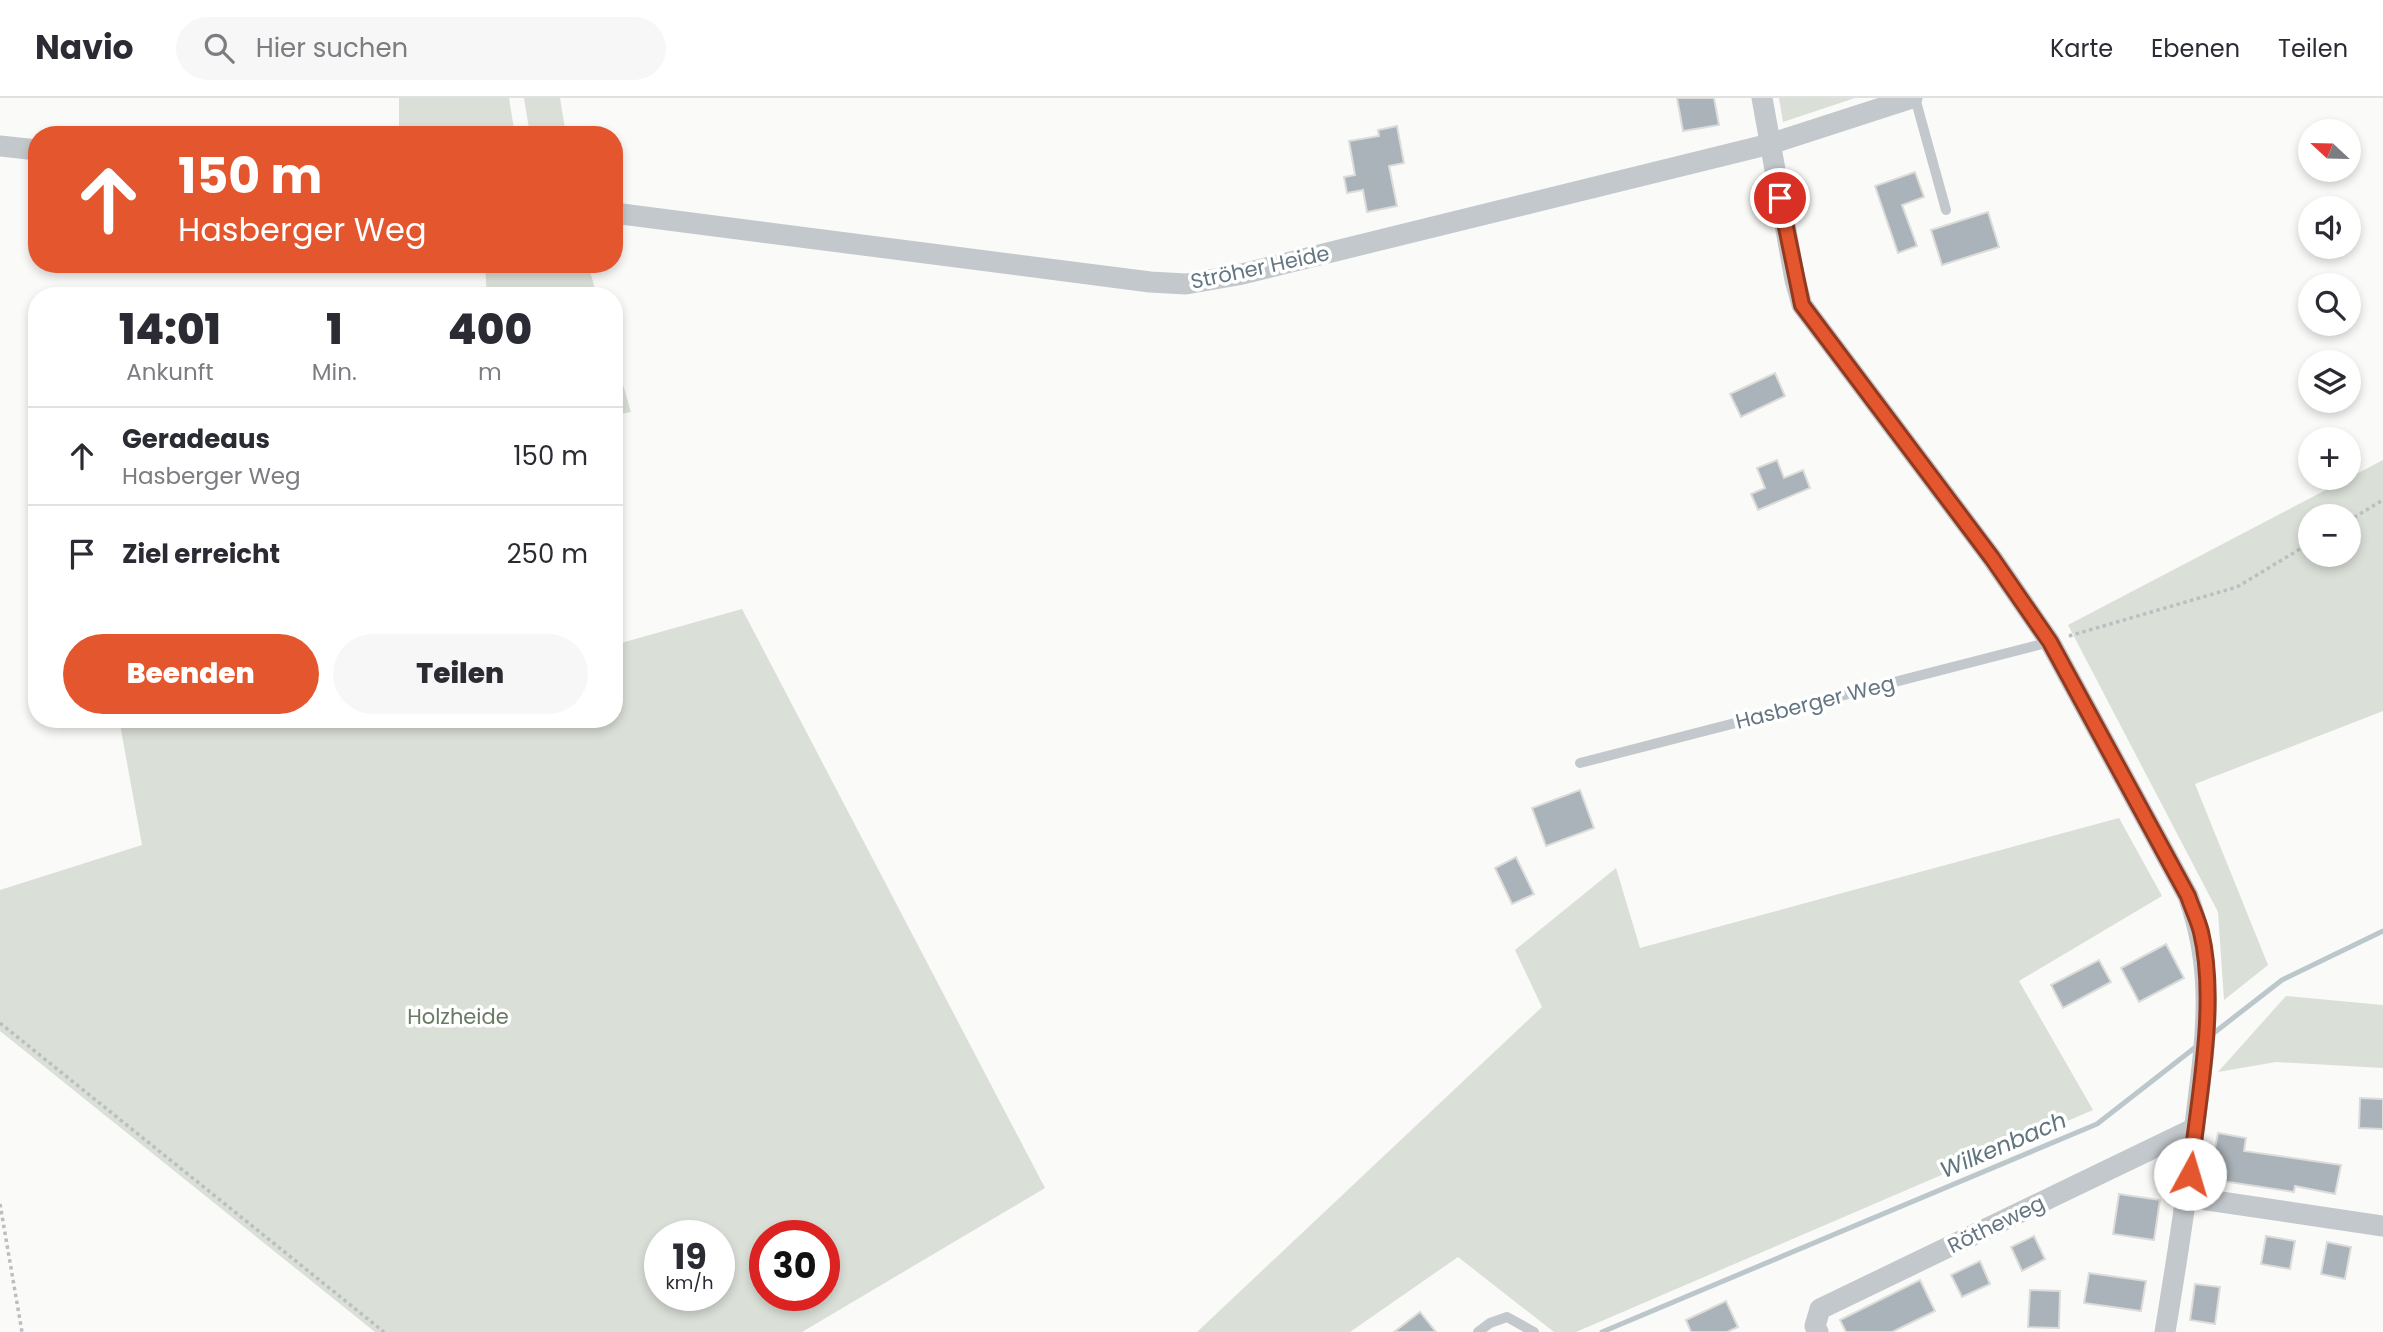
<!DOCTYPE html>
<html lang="de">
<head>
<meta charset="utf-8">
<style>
  :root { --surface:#fff; --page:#f7f7f7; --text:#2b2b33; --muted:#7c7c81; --line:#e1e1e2; --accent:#e4572e }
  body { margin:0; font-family:Poppins,sans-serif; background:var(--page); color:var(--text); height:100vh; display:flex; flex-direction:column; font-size:26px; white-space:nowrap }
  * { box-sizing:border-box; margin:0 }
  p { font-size:23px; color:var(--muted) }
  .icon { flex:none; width:38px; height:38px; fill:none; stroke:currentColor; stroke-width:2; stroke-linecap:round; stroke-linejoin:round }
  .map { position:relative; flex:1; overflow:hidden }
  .sheet { position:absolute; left:28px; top:189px; width:595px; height:441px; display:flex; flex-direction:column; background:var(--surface); border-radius:28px; box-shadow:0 4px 10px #0003 }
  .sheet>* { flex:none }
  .banner { position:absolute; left:28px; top:28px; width:595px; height:147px; border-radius:28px; box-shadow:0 4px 10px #0003; background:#e4572e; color:#fff; overflow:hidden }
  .needle { width:46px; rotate:292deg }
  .controls { position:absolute; left:2298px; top:21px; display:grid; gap:14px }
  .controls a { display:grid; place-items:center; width:63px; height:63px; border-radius:50%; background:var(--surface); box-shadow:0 4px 10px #0003; font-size:35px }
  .speed { position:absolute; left:644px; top:1122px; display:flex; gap:14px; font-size:35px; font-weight:700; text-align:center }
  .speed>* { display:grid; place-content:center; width:91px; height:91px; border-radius:50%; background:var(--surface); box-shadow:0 4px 10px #0003; line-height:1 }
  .speed small { font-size:18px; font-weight:400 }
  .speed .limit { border:10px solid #d22; background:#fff; color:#111 }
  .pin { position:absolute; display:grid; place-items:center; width:60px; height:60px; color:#fff; margin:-30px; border:4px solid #fff; border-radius:50%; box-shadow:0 2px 7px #0007 }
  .me { position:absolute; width:77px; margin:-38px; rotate:6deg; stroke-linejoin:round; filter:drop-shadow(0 0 5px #0008) }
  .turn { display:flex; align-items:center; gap:24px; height:147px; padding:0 35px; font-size:32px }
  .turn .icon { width:91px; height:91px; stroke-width:2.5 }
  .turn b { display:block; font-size:49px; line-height:60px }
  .eta { display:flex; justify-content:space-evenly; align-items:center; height:119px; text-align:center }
  .eta b { font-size:42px; font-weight:800; line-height:49px }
  .cta { display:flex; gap:14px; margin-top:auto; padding:14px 35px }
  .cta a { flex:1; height:80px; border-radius:42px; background:var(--accent); color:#fff; font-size:28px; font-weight:800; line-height:80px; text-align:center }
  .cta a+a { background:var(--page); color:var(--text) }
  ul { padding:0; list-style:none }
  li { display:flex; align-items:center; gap:21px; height:98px; padding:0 35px; border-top:2px solid var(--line) }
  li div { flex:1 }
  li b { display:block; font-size:26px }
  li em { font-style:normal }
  header { display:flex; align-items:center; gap:42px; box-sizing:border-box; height:98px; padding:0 35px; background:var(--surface); border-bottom:2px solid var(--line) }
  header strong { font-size:33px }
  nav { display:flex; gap:38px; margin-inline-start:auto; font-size:24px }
  .search { width:490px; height:63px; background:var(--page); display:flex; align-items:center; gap:18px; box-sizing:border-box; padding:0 24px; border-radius:38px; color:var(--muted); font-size:26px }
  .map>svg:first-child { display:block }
</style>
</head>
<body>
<header>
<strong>Navio</strong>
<div class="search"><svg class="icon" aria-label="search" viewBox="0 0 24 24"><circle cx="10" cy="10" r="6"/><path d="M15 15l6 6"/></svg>Hier suchen</div>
<nav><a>Karte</a><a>Ebenen</a><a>Teilen</a></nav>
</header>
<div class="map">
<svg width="2383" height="1234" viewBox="0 0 2383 1234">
  <rect width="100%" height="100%" fill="#fafaf8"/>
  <g fill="#dadfd7" fill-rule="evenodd">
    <path d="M399 0H509L515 37H399Z"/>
    <path d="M524 0H560L566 37H530Z"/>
    <path d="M1779 0H1855L1783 24Z"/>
    <path d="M485 166H588L597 198H487Z"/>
    <path d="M614 256 631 314 614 317Z"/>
    <path d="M2383 362V613L2195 686 2268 867 2224 902 2218 814 2068 527ZM2310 418H2348V457H2310Z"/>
    <path d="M742 511 1045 1090 802 1234H375L0 933V792L142 747 119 621H614V547ZM660 1138H719V1197H660ZM765 1138H824V1197H765Z"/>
    <path d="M2119 720 2162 798 2019 883 2093 1012 1576 1234H1554L1458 1159 1350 1234H1197L1542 909 1515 852 1616 770 1640 850Z"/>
    <path d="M2286 898 2383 907V970L2276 964 2218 974Z"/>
  </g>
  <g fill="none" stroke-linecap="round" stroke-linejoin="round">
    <g stroke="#bbc7cb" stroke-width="5">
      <path d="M2210 938 2282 882 2383 833"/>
      <path d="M1602 1234 2097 1026 2197 948"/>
    </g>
  </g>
  <g fill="#aab3b9" stroke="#dcdcda" stroke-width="2">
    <path d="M1677 0H1714L1719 27 1683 33Z"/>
    <path d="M1397 28 1404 65 1389 68 1397 108 1367 114 1363 92 1347 95 1344 79 1355 77 1349 43 1379 38 1378 32Z"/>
    <path d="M1915 74 1924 99 1902 107 1917 148 1898 155 1875 88Z"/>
    <path d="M1988 114 1999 149 1942 167 1931 132Z"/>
    <path d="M1775 275 1785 298 1741 319 1730 296Z"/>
    <path d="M1777 362 1784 380 1803 372 1810 390 1758 412 1751 396 1765 390 1757 370Z"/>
    <path d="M1580 692 1594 730 1546 748 1532 710Z"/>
    <path d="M1516 759 1534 796 1512 806 1495 770Z"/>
    <path d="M2166 846 2184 880 2139 904 2121 870Z"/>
    <path d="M2099 862 2111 884 2063 910 2051 887Z"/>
    <path d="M2360 1000 2383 1001V1031L2359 1030Z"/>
    <path d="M2218 1035 2246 1040 2244 1053 2341 1067 2335 1096 2295 1088 2294 1094 2209 1081Z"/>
    <path d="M2119 1096 2160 1102 2154 1142 2113 1136Z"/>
    <path d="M2034 1138 2045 1161 2022 1173 2011 1149Z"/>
    <path d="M2266 1138 2295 1143 2290 1171 2261 1166Z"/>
    <path d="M2327 1144 2351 1149 2345 1181 2321 1176Z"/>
    <path d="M1980 1163 1990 1186 1962 1199 1951 1177Z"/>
    <path d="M2089 1175 2146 1183 2141 1213 2084 1205Z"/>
    <path d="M1920 1182 1935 1213 1892 1234H1846L1840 1222Z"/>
    <path d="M2195 1186 2220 1189 2215 1226 2190 1222Z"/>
    <path d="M2030 1192 2060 1193 2059 1230 2028 1229Z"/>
    <path d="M1726 1203 1738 1229 1727 1234H1691L1686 1222Z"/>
    <path d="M1420 1214 1436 1234H1394Z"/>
  </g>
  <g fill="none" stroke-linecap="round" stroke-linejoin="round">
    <g stroke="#bbbfc2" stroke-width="3.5" stroke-dasharray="3.5 3.5" stroke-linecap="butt">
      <path d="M2348 423 2383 402"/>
      <path d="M2069 538 2237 489 2310 445"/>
      <path d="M0 925 384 1234"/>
      <path d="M0 1106 22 1234"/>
    </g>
    <g stroke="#c3c8cc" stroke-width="10">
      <path d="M1915 0 1946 112"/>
      <path d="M1580 665 2050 544"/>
      <path d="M1478 1234 1490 1225 1507 1219 1534 1234"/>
    </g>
    <g stroke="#c3c8cc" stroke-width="21">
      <path d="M1762 0 1795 182 1802 207 1992 460 2050 544 2188 798C2218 879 2204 952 2194 1034 2187 1101 2176 1167 2165 1234"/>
      <path d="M0 48 37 52"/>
      <path d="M614 115 1150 184 1186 186 1238 177 1770 46 1912 0"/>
      <path d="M2187 1099 2383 1128"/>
      <path d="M1818 1234 1815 1228 1820 1211 2195 1030"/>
    </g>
  </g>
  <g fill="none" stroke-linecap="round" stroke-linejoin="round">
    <defs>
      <path id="route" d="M1780 100 1802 207 1992 460 2050 544 2188 798C2192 810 2198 822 2201 834 2218 905 2198 1003 2190 1076"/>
    </defs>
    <use href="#route" stroke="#94391e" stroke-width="18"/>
    <use href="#route" stroke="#e4572e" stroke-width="12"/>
  </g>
  <g text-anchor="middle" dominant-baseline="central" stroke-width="7" stroke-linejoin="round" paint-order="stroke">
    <g font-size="21" fill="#657683" stroke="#fff">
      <text transform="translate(1260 169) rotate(-12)">Ströher Heide</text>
      <text transform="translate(1815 604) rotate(-14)">Hasberger Weg</text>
      <text transform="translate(1996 1126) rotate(-26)">Rötheweg</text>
    </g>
    <g font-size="21" fill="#687a64" stroke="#fff">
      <text x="458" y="918">Holzheide</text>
    </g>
    <g font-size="23" font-style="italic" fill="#60757c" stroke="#fff">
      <text transform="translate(2003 1047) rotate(-23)">Wilkenbach</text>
    </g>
  </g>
</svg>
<div class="controls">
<a><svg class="needle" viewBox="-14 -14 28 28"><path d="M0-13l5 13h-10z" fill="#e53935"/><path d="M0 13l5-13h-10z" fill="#7c7c81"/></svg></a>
<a><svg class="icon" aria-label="sound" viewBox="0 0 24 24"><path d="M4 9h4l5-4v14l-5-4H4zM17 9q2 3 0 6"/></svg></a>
<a><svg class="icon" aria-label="search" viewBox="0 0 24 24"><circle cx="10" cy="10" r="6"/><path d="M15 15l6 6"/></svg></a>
<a><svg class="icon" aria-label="layers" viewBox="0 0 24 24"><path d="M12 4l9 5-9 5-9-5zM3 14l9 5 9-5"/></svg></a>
<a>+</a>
<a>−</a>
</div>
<div class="speed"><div>19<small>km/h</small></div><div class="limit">30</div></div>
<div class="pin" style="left:1780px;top:100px;background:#d93025"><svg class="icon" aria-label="arrive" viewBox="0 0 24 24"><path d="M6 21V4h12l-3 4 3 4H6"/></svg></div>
<svg class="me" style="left:2190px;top:1076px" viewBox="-20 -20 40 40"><circle r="19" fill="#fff"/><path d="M0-13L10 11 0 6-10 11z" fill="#e4572e"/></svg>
<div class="banner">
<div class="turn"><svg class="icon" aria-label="ahead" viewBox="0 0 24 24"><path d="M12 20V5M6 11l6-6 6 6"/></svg><div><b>150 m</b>Hasberger Weg</div></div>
</div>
<section class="sheet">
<div class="eta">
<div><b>14:01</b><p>Ankunft</p></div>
<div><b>1</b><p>Min.</p></div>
<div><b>400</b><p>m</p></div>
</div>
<ul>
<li><svg class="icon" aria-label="ahead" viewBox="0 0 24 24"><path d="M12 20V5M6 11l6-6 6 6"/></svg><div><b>Geradeaus</b><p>Hasberger Weg</p></div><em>150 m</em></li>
<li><svg class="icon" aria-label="arrive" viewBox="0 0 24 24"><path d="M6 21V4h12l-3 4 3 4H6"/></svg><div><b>Ziel erreicht</b></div><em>250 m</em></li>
</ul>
<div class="cta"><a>Beenden</a><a>Teilen</a></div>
</section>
</div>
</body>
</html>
